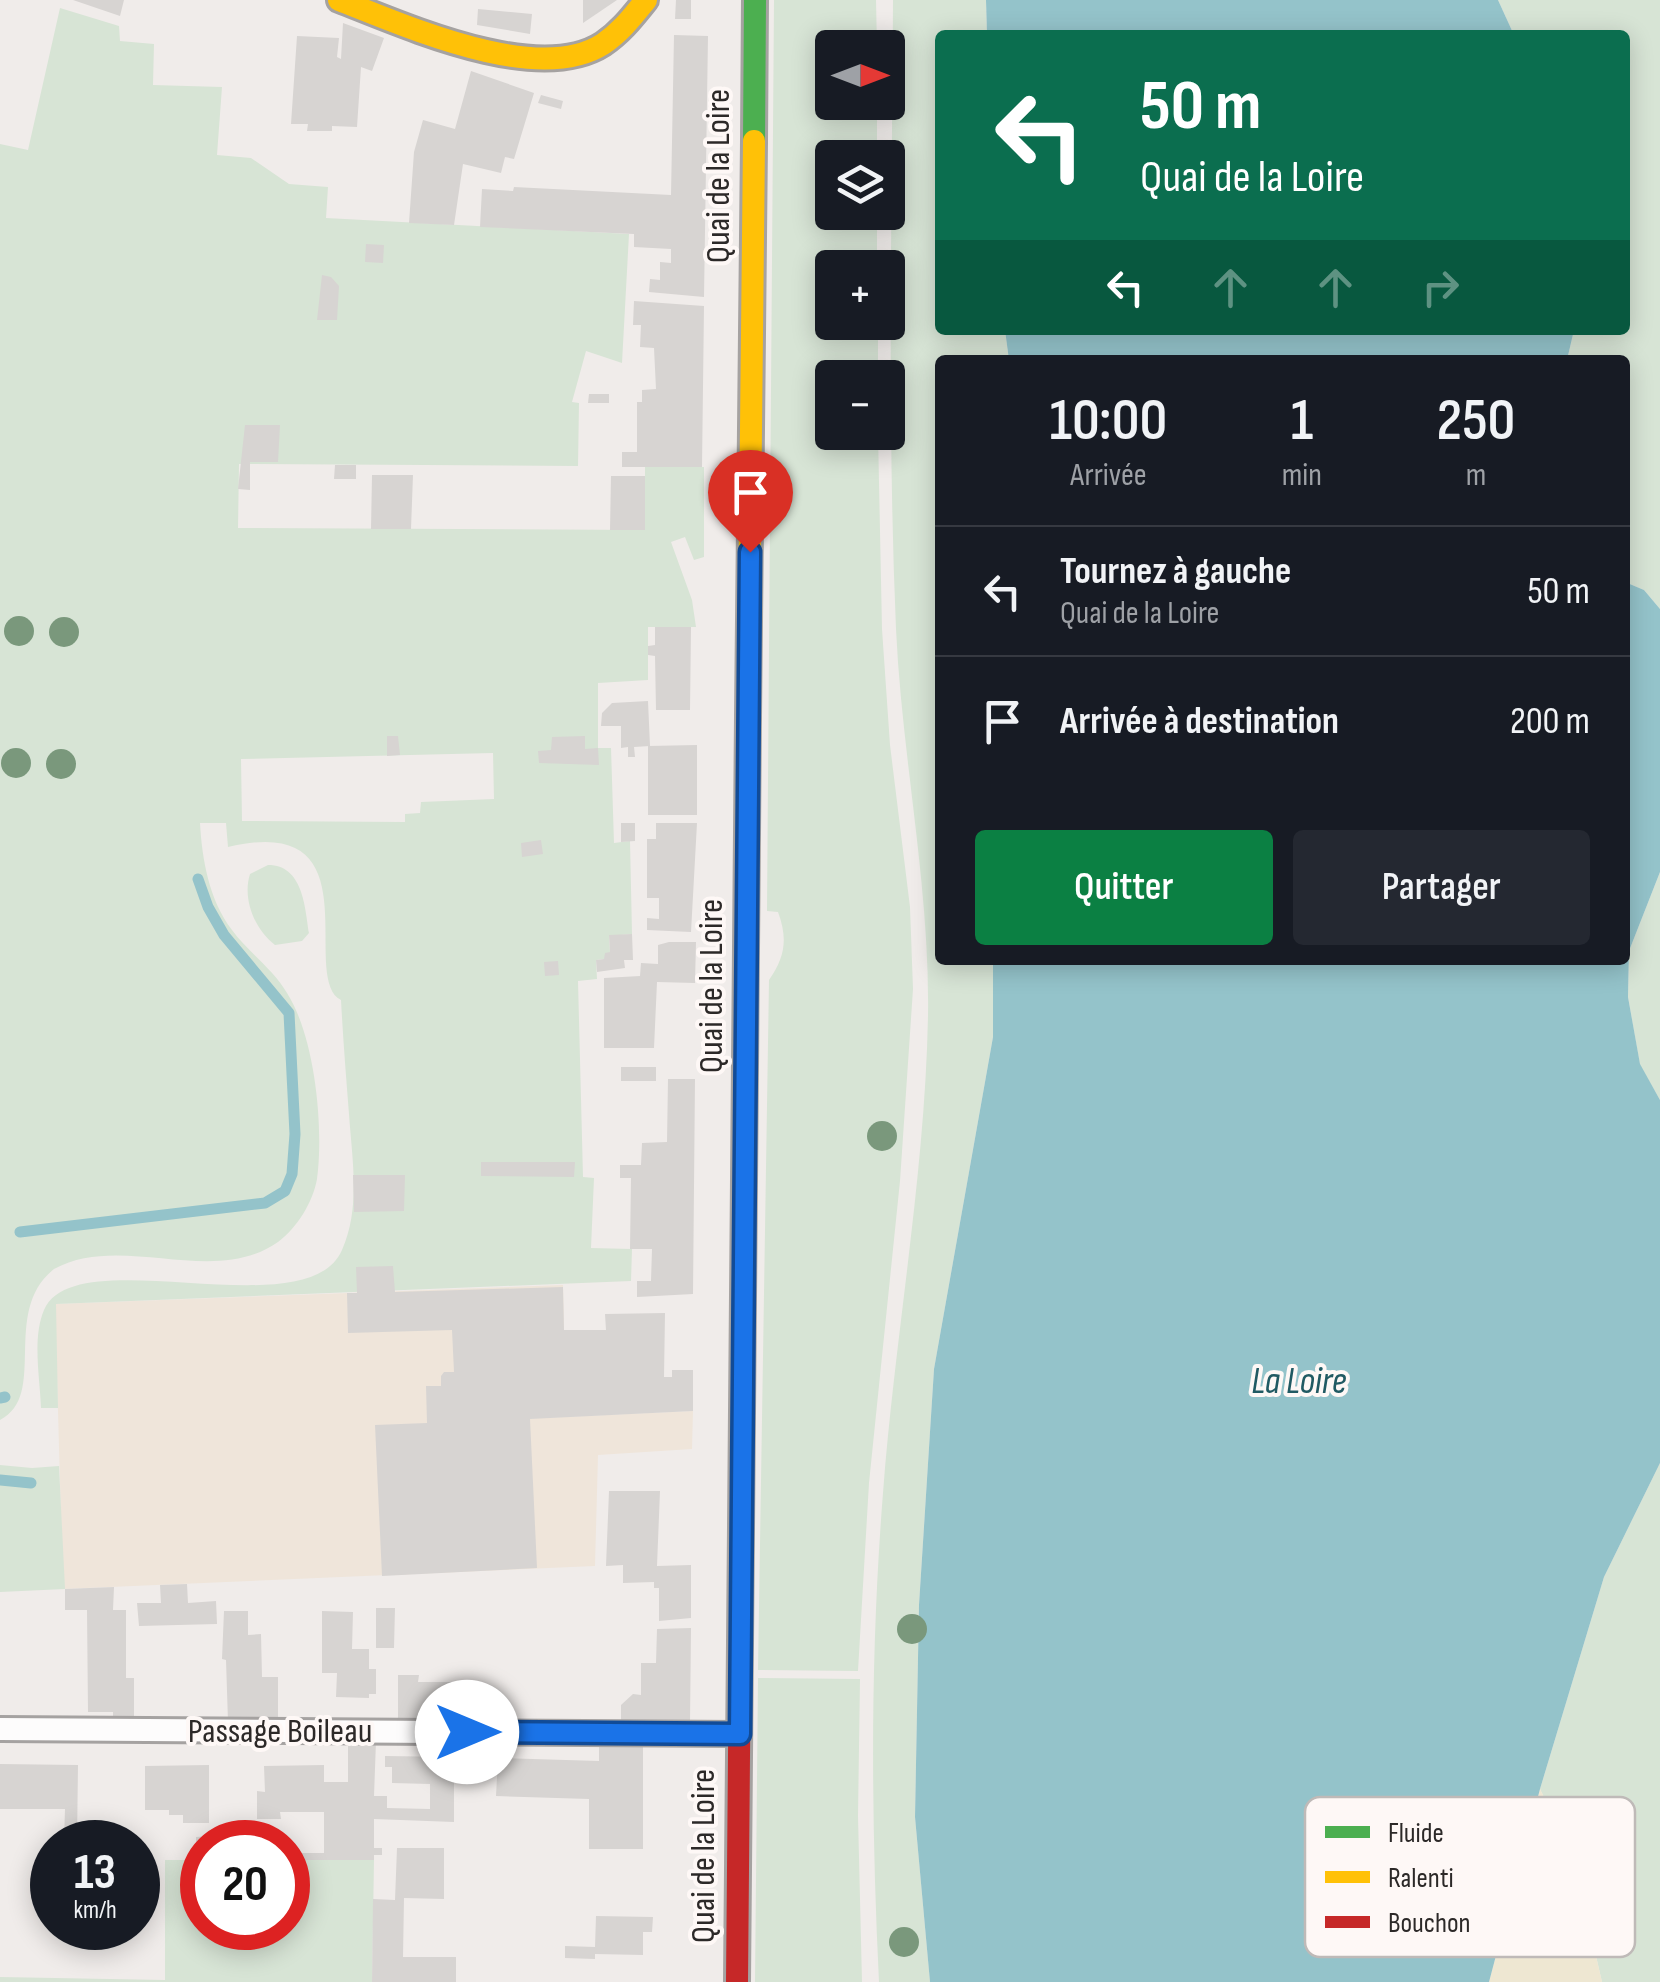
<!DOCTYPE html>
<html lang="fr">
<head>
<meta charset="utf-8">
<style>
  :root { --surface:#171b24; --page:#242831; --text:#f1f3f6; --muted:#9ea1a6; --line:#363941; --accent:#0b8043 }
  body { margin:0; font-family:"Sofia Sans Condensed",sans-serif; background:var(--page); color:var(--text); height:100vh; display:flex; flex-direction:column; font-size:38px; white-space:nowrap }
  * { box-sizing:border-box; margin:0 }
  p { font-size:32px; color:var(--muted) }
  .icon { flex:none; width:55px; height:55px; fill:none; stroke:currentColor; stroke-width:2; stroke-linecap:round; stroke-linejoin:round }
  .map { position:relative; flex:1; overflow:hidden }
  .side { position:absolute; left:935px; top:355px; width:695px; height:610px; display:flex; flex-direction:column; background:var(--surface); border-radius:10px; box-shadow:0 5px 25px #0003 }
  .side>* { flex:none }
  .top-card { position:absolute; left:935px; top:30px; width:695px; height:305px; border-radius:10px; box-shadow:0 5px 25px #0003; background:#0b6e4f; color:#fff; overflow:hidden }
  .needle { width:65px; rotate:90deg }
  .fabs { position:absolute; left:815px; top:30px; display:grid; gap:20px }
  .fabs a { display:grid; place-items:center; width:90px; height:90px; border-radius:10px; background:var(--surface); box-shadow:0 5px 25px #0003; font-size:50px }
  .speed { position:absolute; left:30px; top:1820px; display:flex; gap:20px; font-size:50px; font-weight:700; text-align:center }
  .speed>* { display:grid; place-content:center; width:130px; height:130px; border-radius:50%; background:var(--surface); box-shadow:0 5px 25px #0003; line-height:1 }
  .speed small { font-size:25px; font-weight:400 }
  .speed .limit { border:15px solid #d22; background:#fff; color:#111 }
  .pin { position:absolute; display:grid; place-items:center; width:85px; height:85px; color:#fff; margin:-102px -42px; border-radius:50% 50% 50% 0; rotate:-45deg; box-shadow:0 0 10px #0007 }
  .pin .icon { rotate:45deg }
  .me { position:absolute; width:110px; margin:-55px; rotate:90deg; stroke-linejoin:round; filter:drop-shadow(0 0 8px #0008) }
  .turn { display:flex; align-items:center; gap:35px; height:210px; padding:0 40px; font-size:45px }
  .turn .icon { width:130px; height:130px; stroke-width:2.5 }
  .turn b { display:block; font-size:70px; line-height:85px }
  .lanes { display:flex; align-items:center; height:95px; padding:0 40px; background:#0003; justify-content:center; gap:50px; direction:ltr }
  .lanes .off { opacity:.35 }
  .eta { display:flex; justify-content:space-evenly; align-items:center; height:170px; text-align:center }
  .eta b { font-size:60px; font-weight:600; line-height:70px }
  .cta { display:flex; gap:20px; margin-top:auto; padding:20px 40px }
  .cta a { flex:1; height:115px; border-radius:10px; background:var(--accent); color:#fff; font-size:40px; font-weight:600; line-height:115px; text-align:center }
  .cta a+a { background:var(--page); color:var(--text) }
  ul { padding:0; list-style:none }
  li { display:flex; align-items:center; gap:30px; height:130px; padding:0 40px; border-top:2px solid var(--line) }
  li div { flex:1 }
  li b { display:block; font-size:38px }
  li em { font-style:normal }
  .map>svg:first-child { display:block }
</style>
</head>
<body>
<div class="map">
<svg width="1660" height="1982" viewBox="0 0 1660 1982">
  <rect width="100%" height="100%" fill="#f0ecea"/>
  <path fill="#efe5da" d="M563 1285 564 1330 497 1420 693 1411 692 1449 598 1455 595 1566 63 1589 55 1304Z"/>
  <g fill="#d7e4d5" fill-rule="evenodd">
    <path d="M774 0H876L877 47 832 48V102L877 103V157L832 158V212L877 213V267L832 268V322L878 323V377L832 378V432L878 433 882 629 890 745 910 907 913 989 900 1181 869 1483 858 1671 758 1670 769 980C785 957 788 939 778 912L767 911Z"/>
    <path d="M893 0H986L987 35H940V330H1005L1009 360H940V960H993V1037L934 1369 919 1605 915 1817 930 1982H879C871 1819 870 1656 883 1493 895 1334 925 1176 928 1016 930 886 902 759 896 629 887 419 892 210 893 0Z"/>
    <path d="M1498 0H1660V609L1644 590 1625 582V360H1567L1574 330H1625V35H1514Z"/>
    <path d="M60 8 119 26 120 41 154 44 153 85 222 87 217 155 251 158 289 184 328 187 326 218 629 234 622 363 586 351 572 402 579 403 578 466 239 464 238 528 645 530V467H704V557L694 560 685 537 671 542 692 600 696 627H648V680L598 683V748H611L614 843 630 841 632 934 609 936 610 952 604 959 596 960 597 979 578 981 583 1177 594 1178 591 1248 632 1249 631 1281 56 1304 58 1408H41C40 1378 32 1338 44 1310 75 1238 307 1330 342 1250 361 1207 352 1159 349 1114 346 1076 343 1038 341 1000 298 977 377 811 228 847L226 823H200C202 859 209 900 232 930 248 952 273 969 287 993 315 1037 324 1127 317 1179 313 1202 297 1228 278 1242 213 1288 122 1232 54 1269 0 1312 49 1395 0 1420V144L28 150ZM493 753 494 799 421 802 420 813 405 814V822L242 821 241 759Z"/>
    <path d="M268 865C303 865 305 907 309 933L302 941 275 945C255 930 242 899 250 874Z"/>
    <path d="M1660 872V1100L1640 1065 1628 997 1629 951Z"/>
    <path d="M1660 1463V1982H1602L1573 1857 1540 1789 1604 1577Z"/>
    <path d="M0 1465 32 1468 59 1466 65 1589 0 1592Z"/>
    <path d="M758 1678 860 1679 858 1816 862 1982H755Z"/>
    <path d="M165 1860H202V1928H288V1860H374L372 1982H0V1977L165 1980Z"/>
  </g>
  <path fill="#eee7d2" d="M1540 1789 1573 1857 1602 1982H1489Z"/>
  <g fill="#94c3ca">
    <path d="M986 0H1498L1514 35H987Z"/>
    <path d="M1005 330H1574L1567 360H1009Z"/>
    <path d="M1625 582 1644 590 1660 609V872L1629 951 1628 997 1640 1064 1660 1100V1463L1604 1577 1540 1789 1489 1982H930L915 1817 919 1605 934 1369 993 1037V960H1625Z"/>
  </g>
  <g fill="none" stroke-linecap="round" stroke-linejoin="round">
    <g stroke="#94c3ca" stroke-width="11">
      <path d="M20 1232 265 1203 285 1191 292 1174 295 1134 289 1013 224 935 208 907 198 879"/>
      <path d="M0 1398 5 1397"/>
      <path d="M0 1480 31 1483"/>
    </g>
  </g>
  <g fill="#d7d4d2">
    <path d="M73 0H124L120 16Z"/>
    <path d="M583 0H617L583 23Z"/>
    <path d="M676 0H691V19H675Z"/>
    <path d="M478 9 532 14 530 34 477 25Z"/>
    <path d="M343 23 384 38 372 71 361 67 357 127 332 126V131H307L308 124H291L297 36 339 38 337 57 341 59Z"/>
    <path d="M674 35 708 36 704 297 649 292 650 279 660 280V262L671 263V249L634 247V234L480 227 482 189 513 191 514 187 671 195Z"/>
    <path d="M471 71 534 93 514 159 505 157 501 173 463 164 454 225 409 223 414 152 423 120 455 129Z"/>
    <path d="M541 95 563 101 561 109 538 103Z"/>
    <path d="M366 244 384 245 383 263 365 262Z"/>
    <path d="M322 275 331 277 339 286 337 320H317Z"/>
    <path d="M634 301 704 306 702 467H622V452H637V402H642V390L656 389 654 348 640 347 641 325H633Z"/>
    <path d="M589 394H609V403H588Z"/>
    <path d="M245 425H280L278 462H250V490L238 489Z"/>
    <path d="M335 465H356V479H334Z"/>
    <path d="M372 475H413L411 529H371Z"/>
    <path d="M611 476H645V530H610Z"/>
    <path d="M655 627H691L690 710H656L655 656 648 655V646L655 645Z"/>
    <path d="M648 701 650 746 634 747 635 757H628V747L621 748V726H601L602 713 612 703Z"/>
    <path d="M387 736H398L400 755 387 756Z"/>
    <path d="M585 736V749L598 748 599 765 539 763 538 751 551 750 552 737Z"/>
    <path d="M697 745V815H648V746Z"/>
    <path d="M621 823H635V841L621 842Z"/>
    <path d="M656 823H697L691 932 647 930V918L659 919V898H647V839H656Z"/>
    <path d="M541 840 543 854 522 857 521 843Z"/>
    <path d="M632 934 633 960H624L625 968 597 972 596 960 604 959 605 953 610 952 609 935Z"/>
    <path d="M669 942H696L695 983 657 982 654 1048H604V978L640 976 641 963 658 964V945Z"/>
    <path d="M558 961 559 975 545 976 544 962Z"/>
    <rect x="621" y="1067" width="35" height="14"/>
    <path d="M668 1079H695L693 1294 637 1297V1281H651L652 1249H630L631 1178H620V1165H641L642 1143 667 1142Z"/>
    <path d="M481 1162H575L574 1177 481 1176Z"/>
    <path d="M353 1175H405L404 1211 354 1212Z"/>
    <path d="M393 1266 395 1292 563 1287 564 1330H606L605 1314 665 1313 664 1377H672V1370H693V1411L530 1419 537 1568 382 1576 375 1425 427 1423 426 1386H441V1376L444 1372H454L452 1330 348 1333 347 1293H357L356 1267Z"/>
    <path d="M609 1491H660L657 1566 691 1565V1618L659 1621V1588H654V1582L623 1583V1565L606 1566Z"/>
    <path d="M187 1584 188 1603 216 1601 217 1624 139 1626 137 1603H161L160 1585Z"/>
    <path d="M114 1587 113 1610H126V1678H134V1721H113V1712H88L87 1610H65V1589Z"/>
    <path d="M376 1608H395L394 1648H376Z"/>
    <path d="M224 1611H248V1635L261 1634 262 1677H278V1722H228L226 1660 222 1659Z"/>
    <path d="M322 1611 353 1612 352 1649H369V1669H376V1694H369V1698L336 1697 337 1673H322Z"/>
    <path d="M691 1628 690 1722 621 1721V1705L633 1694 641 1695V1663H656L657 1629Z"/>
    <path d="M398 1675H419L418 1682H466L465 1719 398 1718Z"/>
    <path d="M348 1741H376L374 1796H387V1808L430 1809V1784L392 1783V1767H385V1756L454 1757V1822L374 1819V1848H382V1855H374V1860H301V1853H324V1812H280L281 1819H257V1791L265 1792 264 1766 324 1765V1782H348Z"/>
    <path d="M599 1743 643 1744V1849H589V1799L496 1796 498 1758 599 1761Z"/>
    <path d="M0 1764 78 1765 77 1842H64L65 1809H0Z"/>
    <path d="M209 1765V1823H183V1815H169V1810H145V1766Z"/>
    <path d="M209 1836V1842H202V1860H196V1837Z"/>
    <path d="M397 1848H444V1899L404 1898 403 1957H456V1982H372L373 1899 395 1900Z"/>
    <path d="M596 1916 653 1917 652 1932H643V1955L595 1954V1959L565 1958V1946L595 1947Z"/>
  </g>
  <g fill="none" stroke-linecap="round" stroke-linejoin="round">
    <defs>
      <path id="lane" d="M0 1729 739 1734"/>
      <g id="fast">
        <path d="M754 141 755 0"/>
        <path d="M740 1643 748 717"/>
      </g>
      <g id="slow">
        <path d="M339 0C406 26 538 86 603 44 621 32 633 16 646 0"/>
        <path d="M748 717 754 141"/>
      </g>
      <path id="jam" d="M737 1982 740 1643"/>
    </defs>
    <use href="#lane" stroke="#a5a2a1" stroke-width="28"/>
    <use href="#fast" stroke="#a5a2a1" stroke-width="28"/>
    <use href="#slow" stroke="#a5a2a1" stroke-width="28"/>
    <use href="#jam" stroke="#a5a2a1" stroke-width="28"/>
    <use href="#lane" stroke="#fdfcfc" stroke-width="22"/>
    <use href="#fast" stroke="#4caf50" stroke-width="22"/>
    <use href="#slow" stroke="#ffc107" stroke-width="22"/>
    <use href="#jam" stroke="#c62828" stroke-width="22"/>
  </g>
  <g fill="#7a987c">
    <circle cx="19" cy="631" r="15"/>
    <circle cx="64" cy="632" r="15"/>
    <circle cx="16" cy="763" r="15"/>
    <circle cx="61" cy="764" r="15"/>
    <circle cx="882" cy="1136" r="15"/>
    <circle cx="912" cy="1629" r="15"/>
    <circle cx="904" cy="1942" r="15"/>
  </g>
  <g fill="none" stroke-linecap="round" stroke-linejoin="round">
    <defs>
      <path id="route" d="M467 1732 740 1734 750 552"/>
    </defs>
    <use href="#route" stroke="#114b97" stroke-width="25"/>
    <use href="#route" stroke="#1a73e8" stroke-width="18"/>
  </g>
  <g text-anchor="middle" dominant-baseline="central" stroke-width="8" stroke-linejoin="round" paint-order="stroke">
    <g font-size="35" fill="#2c2928" stroke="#fef8f6">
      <text transform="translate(718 176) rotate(-90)">Quai de la Loire</text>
      <text transform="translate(711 986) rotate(-90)">Quai de la Loire</text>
      <text x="280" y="1731">Passage Boileau</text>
      <text transform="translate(703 1856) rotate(-90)">Quai de la Loire</text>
    </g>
    <g font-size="38" font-style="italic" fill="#215a63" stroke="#fef8f6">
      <text x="1299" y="1381">La Loire</text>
    </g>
  </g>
  <rect x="1305" y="1797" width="330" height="160" rx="15" fill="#fef8f6" stroke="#bfbab8" stroke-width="2.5"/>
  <rect x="1325" y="1826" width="45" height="12" fill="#4caf50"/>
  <rect x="1325" y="1871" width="45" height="12" fill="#ffc107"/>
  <rect x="1325" y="1916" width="45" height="12" fill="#c62828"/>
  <g font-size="28" fill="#2c2928">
    <text x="1388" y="1842">Fluide</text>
    <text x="1388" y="1887">Ralenti</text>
    <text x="1388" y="1932">Bouchon</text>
  </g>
</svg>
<div class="fabs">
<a><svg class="needle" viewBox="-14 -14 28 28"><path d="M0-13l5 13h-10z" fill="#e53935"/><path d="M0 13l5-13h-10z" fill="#9ea1a6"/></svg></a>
<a><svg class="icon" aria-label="layers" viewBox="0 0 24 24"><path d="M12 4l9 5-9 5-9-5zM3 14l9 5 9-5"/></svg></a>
<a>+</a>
<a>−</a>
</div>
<div class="speed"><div>13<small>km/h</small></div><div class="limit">20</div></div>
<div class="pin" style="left:750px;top:552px;background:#d93025"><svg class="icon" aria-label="arrive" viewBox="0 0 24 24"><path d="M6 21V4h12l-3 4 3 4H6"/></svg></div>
<svg class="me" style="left:467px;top:1732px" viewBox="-20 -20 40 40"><circle r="19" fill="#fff"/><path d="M0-13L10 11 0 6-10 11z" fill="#1a73e8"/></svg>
<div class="top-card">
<div class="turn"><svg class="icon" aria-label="left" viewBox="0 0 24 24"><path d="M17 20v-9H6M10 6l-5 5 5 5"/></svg><div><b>50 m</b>Quai de la Loire</div></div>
<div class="lanes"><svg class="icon" aria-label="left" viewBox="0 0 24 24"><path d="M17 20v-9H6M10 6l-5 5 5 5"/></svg><svg class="icon off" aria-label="ahead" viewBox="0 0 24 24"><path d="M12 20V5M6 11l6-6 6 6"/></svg><svg class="icon off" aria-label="ahead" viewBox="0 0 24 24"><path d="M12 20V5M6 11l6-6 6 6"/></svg><svg class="icon off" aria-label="right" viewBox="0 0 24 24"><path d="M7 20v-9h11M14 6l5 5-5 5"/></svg></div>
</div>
<section class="side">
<div class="eta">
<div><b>10:00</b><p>Arrivée</p></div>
<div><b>1</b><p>min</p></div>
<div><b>250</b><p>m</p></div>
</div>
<ul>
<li><svg class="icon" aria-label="left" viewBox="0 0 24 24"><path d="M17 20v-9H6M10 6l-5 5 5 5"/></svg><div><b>Tournez à gauche</b><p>Quai de la Loire</p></div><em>50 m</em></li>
<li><svg class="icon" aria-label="arrive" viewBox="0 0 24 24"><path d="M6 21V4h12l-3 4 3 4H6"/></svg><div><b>Arrivée à destination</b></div><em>200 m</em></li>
</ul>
<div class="cta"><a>Quitter</a><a>Partager</a></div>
</section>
</div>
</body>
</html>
